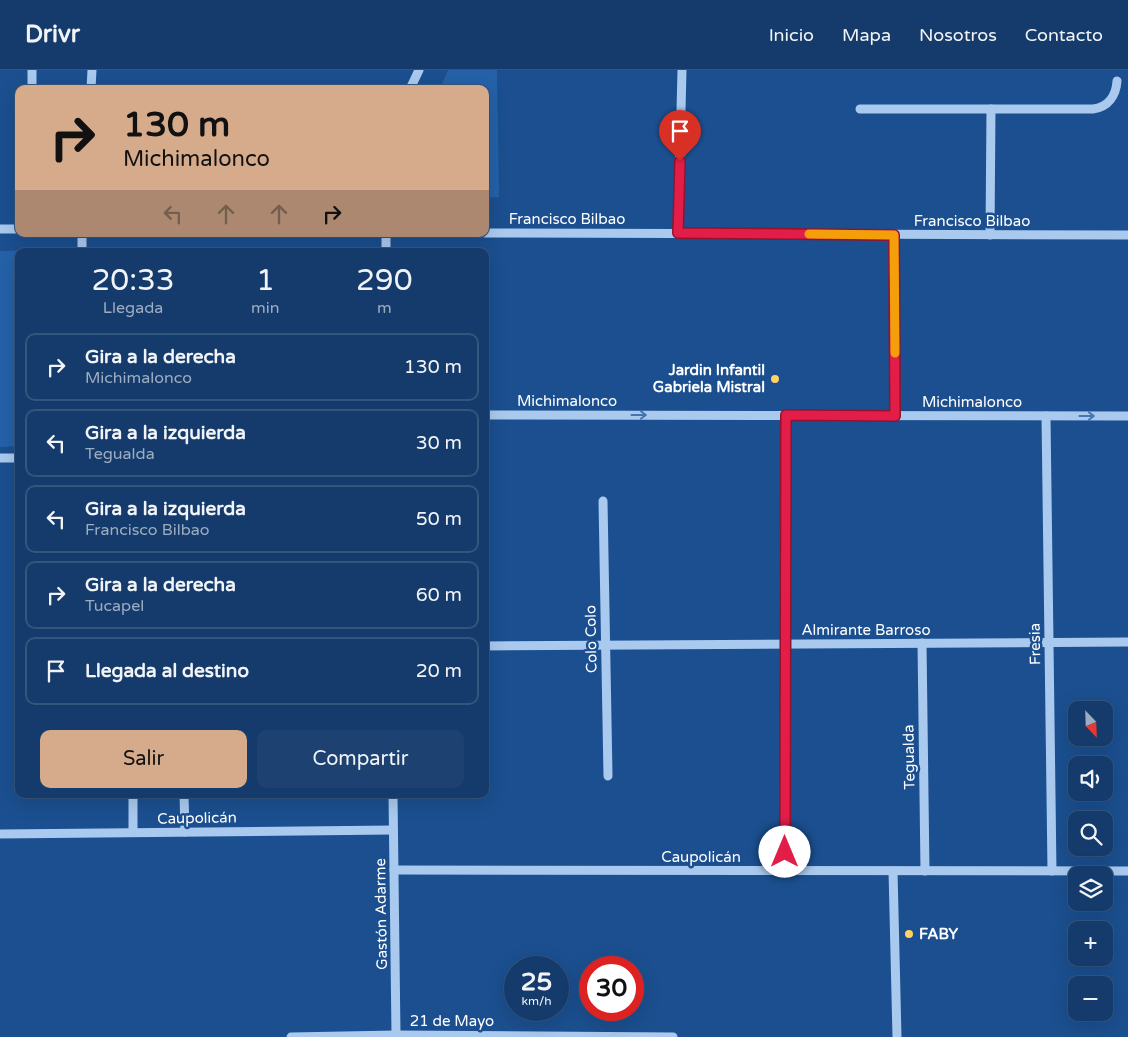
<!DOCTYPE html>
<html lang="es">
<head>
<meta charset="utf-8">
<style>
  :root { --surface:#143b6b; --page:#1d4271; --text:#f1f3f6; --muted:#9dadc1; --line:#33557e; --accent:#d6ab8b }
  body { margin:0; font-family:"Varela Round",sans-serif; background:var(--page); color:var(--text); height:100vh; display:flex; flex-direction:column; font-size:19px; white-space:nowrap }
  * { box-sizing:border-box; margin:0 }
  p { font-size:16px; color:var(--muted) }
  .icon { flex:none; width:28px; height:28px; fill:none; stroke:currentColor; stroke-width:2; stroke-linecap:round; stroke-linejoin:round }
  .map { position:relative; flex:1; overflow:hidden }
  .side { position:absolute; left:15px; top:178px; width:474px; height:550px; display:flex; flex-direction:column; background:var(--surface); border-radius:10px; box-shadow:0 5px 20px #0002,0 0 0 1px var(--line) }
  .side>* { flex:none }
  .guide { position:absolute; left:15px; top:15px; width:474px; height:152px; border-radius:10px; box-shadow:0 5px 20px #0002,0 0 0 1px var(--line); background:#d6ab8b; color:#111; overflow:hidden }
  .needle { width:32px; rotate:157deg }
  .fabs { position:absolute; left:1068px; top:631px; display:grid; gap:10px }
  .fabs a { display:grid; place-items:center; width:45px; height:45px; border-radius:10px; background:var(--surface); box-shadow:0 5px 20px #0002,0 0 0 1px var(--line); font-size:25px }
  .speed { position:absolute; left:504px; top:886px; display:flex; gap:10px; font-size:25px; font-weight:700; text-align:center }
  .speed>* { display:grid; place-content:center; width:65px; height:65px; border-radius:50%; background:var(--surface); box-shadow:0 5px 20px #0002,0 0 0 1px var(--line); line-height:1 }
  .speed small { font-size:12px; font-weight:400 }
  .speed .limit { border:8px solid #d22; background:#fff; color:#111 }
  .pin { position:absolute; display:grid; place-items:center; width:42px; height:42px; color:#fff; margin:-51px -21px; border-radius:50% 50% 50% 0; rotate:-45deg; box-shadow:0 0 5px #0007 }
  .pin .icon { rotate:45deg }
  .me { position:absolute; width:55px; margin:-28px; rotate:0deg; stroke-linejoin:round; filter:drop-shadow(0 0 4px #0008) }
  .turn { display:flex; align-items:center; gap:18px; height:105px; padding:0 25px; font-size:22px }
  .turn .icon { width:65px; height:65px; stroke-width:2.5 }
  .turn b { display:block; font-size:35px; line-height:42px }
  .lanes { display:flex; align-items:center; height:48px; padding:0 25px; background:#0003; justify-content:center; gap:25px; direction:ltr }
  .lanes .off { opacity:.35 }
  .eta { display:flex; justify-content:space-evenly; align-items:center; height:85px; text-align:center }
  .eta b { font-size:30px; font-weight:600; line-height:35px }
  .cta { display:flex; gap:10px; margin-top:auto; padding:10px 25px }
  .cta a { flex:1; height:58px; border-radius:10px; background:var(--accent); color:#111; font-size:20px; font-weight:600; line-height:58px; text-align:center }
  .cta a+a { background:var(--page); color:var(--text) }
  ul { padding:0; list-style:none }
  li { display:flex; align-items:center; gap:15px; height:68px; margin:0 10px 8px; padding:0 15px; border:2px solid var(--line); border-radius:10px }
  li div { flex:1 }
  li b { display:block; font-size:19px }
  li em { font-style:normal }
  header { display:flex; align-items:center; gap:30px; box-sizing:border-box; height:70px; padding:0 25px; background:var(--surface); border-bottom:1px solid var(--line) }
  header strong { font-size:24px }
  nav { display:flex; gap:28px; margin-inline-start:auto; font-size:18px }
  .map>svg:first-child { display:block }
</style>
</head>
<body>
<header>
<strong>Drivr</strong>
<nav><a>Inicio</a><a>Mapa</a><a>Nosotros</a><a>Contacto</a></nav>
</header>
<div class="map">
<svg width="1128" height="967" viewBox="0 0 1128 967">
  <rect width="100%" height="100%" fill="#1b4f8f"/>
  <g fill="#2461a8">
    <path d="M448 0H497L499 127 485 128V19H440Z"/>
    <path d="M84 179V181H19V376L0 377V181Z"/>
  </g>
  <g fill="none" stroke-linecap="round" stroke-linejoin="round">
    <g stroke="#a9c9ee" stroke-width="9">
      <path d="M32 19V0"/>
      <path d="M91 19 92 0"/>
      <path d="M410 19 419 0"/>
      <path d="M860 39H1093C1108 37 1116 26 1117 11"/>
      <path d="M0 159H19"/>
      <path d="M485 163 1128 165"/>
      <path d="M678 163 682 0"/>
      <path d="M386 164V181"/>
      <path d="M893 165 895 346"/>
      <path d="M990 165 991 39"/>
      <path d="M82 181V164"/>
      <path d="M485 345 1128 346"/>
      <path d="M1046 346 1052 801"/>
      <path d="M0 388H19"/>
      <path d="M603 431 608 706"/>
      <path d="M922 573 925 801"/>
      <path d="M485 576 1128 572"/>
      <path d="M184 724 185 762"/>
      <path d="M393 724 396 965"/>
      <path d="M133 762V724"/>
      <path d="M0 764 393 760"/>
      <path d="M394 800 1128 801"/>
      <path d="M785 801 786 345"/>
      <path d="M893 801 897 967"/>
      <path d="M291 967 396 965 673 967"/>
    </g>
  </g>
  <defs><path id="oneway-shaft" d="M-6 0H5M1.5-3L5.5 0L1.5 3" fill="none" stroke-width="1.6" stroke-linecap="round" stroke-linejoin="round" transform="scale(1.25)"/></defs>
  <g stroke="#4674ac">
    <use href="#oneway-shaft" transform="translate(639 345)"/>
    <use href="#oneway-shaft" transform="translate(1087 346)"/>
  </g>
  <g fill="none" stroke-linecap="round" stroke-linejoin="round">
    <defs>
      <path id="route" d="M680 91 678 163 894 165 895 346 786 345 785 782"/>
    </defs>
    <use href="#route" stroke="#92132f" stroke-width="12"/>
    <use href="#route" stroke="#e11d48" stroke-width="9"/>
    <path stroke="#f59e0b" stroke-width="9" d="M809 164 894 165 895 283"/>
  </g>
  <g fill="#ffd166" stroke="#1b4f8f" stroke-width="2">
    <circle cx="775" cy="309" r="5"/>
    <circle cx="909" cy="864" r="5"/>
  </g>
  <g text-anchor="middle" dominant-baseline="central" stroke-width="5" stroke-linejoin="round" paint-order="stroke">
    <g font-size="15" fill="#fff" stroke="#1b4f8f">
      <text x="567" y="149">Francisco Bilbao</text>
      <text x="972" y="151">Francisco Bilbao</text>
      <text x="567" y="331">Michimalonco</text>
      <text x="972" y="332">Michimalonco</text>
      <text x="866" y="560">Almirante Barroso</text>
      <text transform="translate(591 569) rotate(-91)">Colo Colo</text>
      <text transform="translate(1035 574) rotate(-91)">Fresia</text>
      <text transform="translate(909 687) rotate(-91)">Tegualda</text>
      <text transform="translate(197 748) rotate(-1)">Caupolicán</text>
      <text x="701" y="787">Caupolicán</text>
      <text transform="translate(381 844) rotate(-91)">Gastón Adarme</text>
      <text x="452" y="951">21 de Mayo</text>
    </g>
    <g font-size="15" font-weight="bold" fill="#fff" stroke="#1b4f8f" text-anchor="end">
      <text x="765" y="300">Jardin Infantil<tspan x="765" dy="17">Gabriela Mistral</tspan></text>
      <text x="919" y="864" text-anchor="start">FABY</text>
    </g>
  </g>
</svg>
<div class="fabs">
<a><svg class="needle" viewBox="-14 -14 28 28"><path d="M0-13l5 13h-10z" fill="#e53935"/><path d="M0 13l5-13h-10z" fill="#9dadc1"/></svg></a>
<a><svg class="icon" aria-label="sound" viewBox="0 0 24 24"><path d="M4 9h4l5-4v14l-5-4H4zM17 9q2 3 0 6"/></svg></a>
<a><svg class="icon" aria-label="search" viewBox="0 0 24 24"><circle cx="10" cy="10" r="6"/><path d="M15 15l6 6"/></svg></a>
<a><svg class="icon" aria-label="layers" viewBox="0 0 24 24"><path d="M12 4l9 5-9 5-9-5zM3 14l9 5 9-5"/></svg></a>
<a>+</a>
<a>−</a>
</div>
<div class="speed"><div>25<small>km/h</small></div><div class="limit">30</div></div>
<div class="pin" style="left:680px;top:91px;background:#d93025"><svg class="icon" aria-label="arrive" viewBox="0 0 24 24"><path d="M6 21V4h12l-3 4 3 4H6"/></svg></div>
<svg class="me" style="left:785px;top:782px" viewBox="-20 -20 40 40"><circle r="19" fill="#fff"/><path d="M0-13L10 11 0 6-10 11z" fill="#e11d48"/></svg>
<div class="guide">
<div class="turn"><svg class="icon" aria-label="right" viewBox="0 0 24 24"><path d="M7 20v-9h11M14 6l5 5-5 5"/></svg><div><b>130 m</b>Michimalonco</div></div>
<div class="lanes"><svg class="icon off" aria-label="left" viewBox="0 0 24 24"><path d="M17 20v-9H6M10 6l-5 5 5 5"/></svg><svg class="icon off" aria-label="ahead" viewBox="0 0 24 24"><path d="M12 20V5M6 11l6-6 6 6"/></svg><svg class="icon off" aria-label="ahead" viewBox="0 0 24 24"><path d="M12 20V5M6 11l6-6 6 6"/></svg><svg class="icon" aria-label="right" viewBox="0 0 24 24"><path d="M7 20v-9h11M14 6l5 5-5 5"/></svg></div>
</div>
<section class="side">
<div class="eta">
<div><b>20:33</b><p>Llegada</p></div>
<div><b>1</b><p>min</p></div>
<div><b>290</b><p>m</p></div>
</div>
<ul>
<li><svg class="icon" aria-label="right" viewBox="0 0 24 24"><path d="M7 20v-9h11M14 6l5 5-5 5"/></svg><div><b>Gira a la derecha</b><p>Michimalonco</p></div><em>130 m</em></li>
<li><svg class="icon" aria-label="left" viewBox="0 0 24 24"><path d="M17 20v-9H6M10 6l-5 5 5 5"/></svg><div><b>Gira a la izquierda</b><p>Tegualda</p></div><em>30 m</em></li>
<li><svg class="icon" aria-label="left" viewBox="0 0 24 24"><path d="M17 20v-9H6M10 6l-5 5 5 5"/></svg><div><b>Gira a la izquierda</b><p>Francisco Bilbao</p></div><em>50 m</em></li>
<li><svg class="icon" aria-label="right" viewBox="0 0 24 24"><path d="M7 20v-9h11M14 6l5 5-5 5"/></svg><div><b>Gira a la derecha</b><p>Tucapel</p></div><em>60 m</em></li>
<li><svg class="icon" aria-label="arrive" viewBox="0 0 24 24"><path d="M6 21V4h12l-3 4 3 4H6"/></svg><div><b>Llegada al destino</b></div><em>20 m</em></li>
</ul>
<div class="cta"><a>Salir</a><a>Compartir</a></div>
</section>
</div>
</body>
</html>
